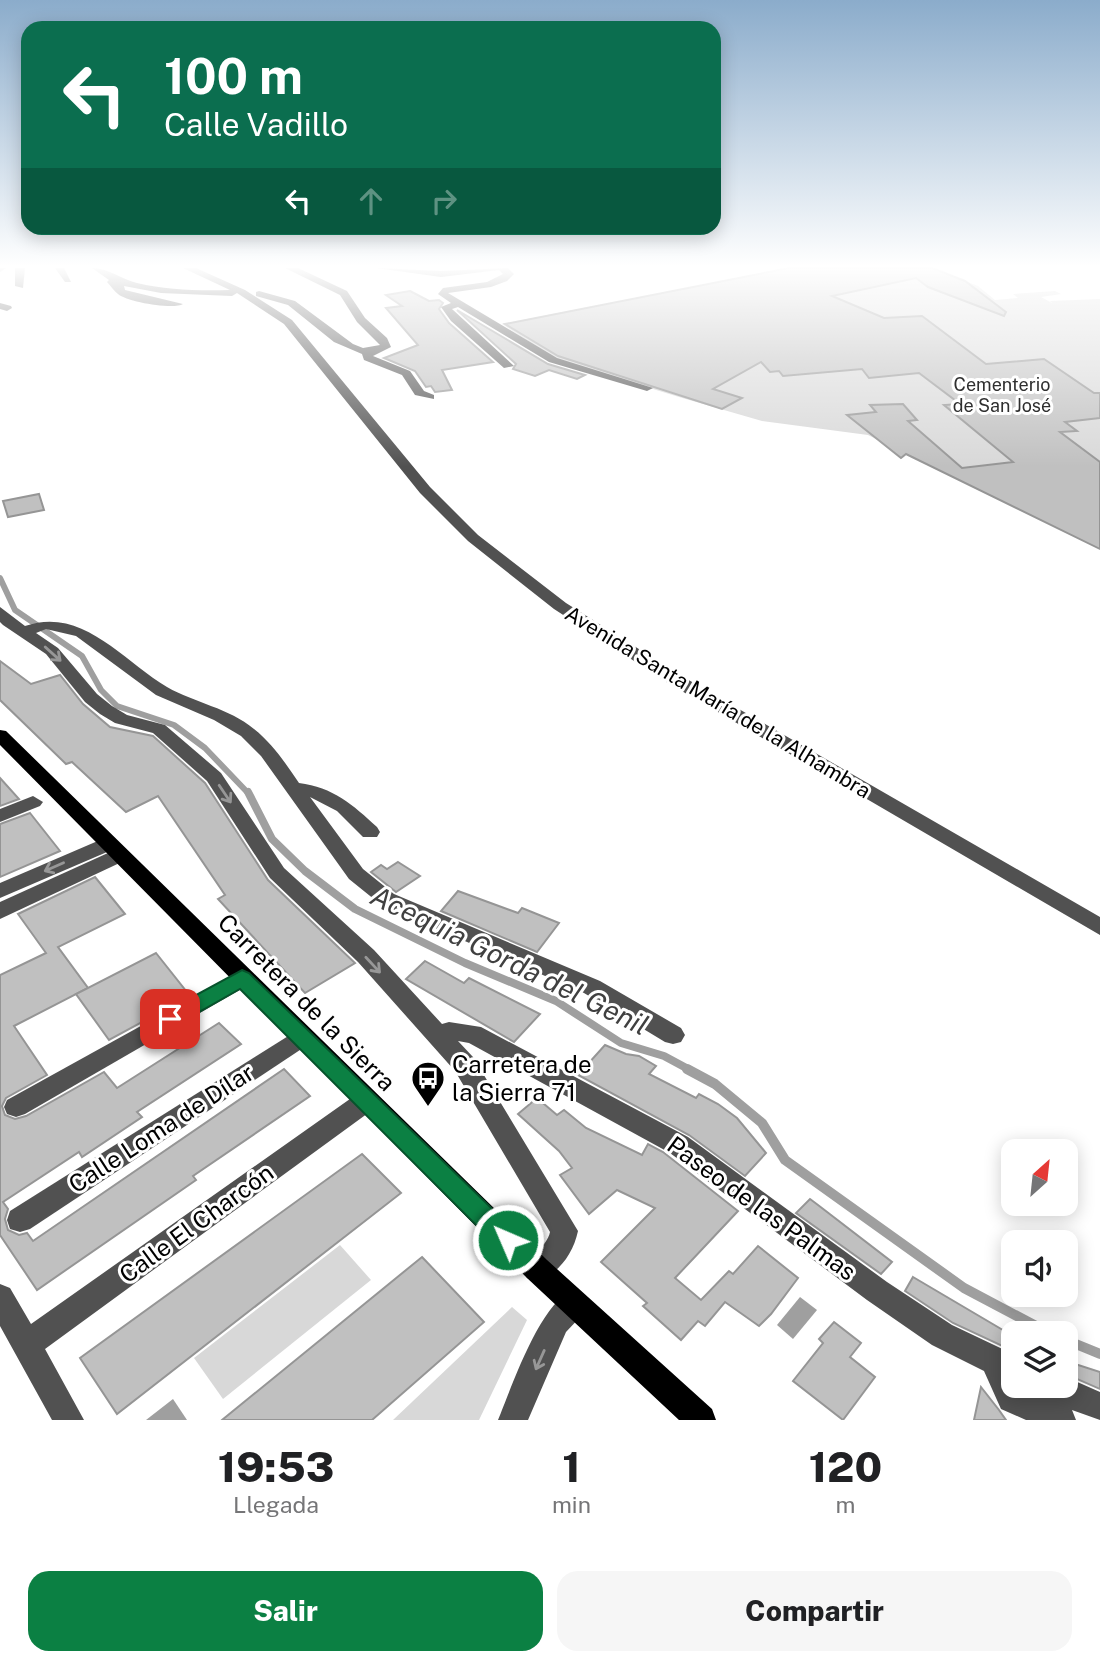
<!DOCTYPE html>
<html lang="es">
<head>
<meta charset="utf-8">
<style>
  :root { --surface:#fff; --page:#f6f6f6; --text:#202124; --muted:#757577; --accent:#0b8043 }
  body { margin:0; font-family:"Public Sans",sans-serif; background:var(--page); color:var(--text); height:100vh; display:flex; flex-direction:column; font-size:26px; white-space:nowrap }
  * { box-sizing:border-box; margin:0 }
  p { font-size:23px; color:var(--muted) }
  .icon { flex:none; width:38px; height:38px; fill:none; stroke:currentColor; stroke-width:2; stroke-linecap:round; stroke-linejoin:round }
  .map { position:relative; height:1420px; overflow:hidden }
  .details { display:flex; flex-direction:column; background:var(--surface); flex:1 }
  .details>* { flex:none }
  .hud { position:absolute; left:21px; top:21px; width:700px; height:214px; border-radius:21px; box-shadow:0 4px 18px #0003; background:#0b6e4f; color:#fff; overflow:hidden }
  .needle { width:46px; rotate:27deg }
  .fabs { position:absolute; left:1001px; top:1139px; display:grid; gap:14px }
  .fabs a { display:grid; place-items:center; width:77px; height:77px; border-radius:14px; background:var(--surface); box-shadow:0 4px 18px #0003; font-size:35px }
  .pin { position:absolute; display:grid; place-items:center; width:60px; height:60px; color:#fff; margin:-30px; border-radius:14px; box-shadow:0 4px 10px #0006 }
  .me { position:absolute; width:77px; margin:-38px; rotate:315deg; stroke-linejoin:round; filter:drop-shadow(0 0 5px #0008) }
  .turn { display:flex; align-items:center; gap:24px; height:147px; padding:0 28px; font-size:32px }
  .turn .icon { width:91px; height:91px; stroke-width:2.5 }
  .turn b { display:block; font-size:49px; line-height:60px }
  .lanes { display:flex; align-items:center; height:66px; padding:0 28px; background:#0003; justify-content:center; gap:35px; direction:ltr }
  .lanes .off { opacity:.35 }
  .eta { display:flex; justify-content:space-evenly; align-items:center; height:119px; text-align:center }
  .eta b { font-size:42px; font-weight:800; line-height:49px }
  .primary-button { display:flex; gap:14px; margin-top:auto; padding:14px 28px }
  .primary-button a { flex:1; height:80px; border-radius:21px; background:var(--accent); color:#fff; font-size:28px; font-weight:800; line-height:80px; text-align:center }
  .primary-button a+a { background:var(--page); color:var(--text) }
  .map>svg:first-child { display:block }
</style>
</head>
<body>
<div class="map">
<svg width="1100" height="1420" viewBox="0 0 1100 1420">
  <rect width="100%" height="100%" fill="#fff"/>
  <g fill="#d8d8d8">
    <path d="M788 268H932L978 286 995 300 1018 298 1013 294 1055 291 1061 294 1041 297 1052 303 1050 301 1100 299V549L868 435 762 421 679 397 555 359 502 324Z"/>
    <path d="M340 1245 371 1280 223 1399 194 1358Z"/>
    <path d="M512 1307 527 1320 479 1420H393Z"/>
  </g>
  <g fill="#9f9f9f">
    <path d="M800 1297 817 1310 793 1339 777 1325Z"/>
    <path d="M173 1399 187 1420H146Z"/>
  </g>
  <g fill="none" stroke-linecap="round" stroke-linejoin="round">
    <path stroke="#9f9f9f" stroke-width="6" d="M0 578 15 610 82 656 101 690 117 706 174 725 205 748 249 794"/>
    <path stroke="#9f9f9f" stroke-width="8" d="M248 792 272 839 305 871 355 909 465 963 556 1001 621 1043 664 1056 690 1070"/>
    <g stroke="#9f9f9f" stroke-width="10">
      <path d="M687 1069 715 1084 762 1123 785 1160 964 1288 1051 1334"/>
      <path d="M1066 1340 1100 1354"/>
    </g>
  </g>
  <g fill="#c0c0c0" stroke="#959595" stroke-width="2">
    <path d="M789 268H932L965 281 1006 312 1004 316 928 287 916 278 832 296 884 318 922 316 986 364 1044 359 1094 393H1100V418L1065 422 1077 431 1060 432 1100 462V549L906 454 901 458 847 415 876 412 870 405 903 404 917 420 908 421 962 468 1013 462 944 405 960 404 919 373 869 378 862 369 783 376 779 371 770 372 761 362 713 389 742 398 722 409 558 356 505 324Z"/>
    <path d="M410 291 429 301 439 300 443 303 439 309 449 323 493 362 442 370 452 390 435 392 431 386 426 387 415 371 384 358 418 345 386 308 402 306 386 295Z"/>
    <path d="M457 310 548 364 585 375 577 379 549 370 535 376 513 369 516 364Z"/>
    <path d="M39 494 44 510 8 517 3 501Z"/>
    <path d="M0 661 31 684 60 675 83 704 110 727 153 736 205 783 268 880 355 963 305 993 218 899 225 895 158 796 126 812 72 762 66 764 0 700Z"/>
    <path d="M0 778 19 799 0 806Z"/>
    <path d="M30 813 60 851 0 877V824Z"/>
    <path d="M398 862 420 876 396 892 371 872 381 865 387 869Z"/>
    <path d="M95 877 125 914 58 947 88 988 14 1026 47 1075 6 1098 2 1106 5 1115 15 1119 26 1116 104 1072 117 1088 219 1023 241 1044 137 1112 142 1117 82 1157 79 1152 3 1202 8 1209 5 1219 8 1230 19 1235 27 1233 33 1241 284 1069 310 1096 193 1176 196 1180 37 1290 0 1235V975L46 953 18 914Z"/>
    <path d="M458 891 518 913 522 908 559 923 537 952 441 911Z"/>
    <path d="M156 953 190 996 109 1040 76 994Z"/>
    <path d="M425 961 464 983 469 978 540 1014 514 1042 406 979Z"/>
    <path d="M605 1045 626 1054 639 1056 656 1066 649 1074 696 1098 699 1094 718 1104 737 1118 766 1153 745 1176 689 1135 578 1075Z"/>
    <path d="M537 1098 557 1115 564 1110 586 1128 642 1155 648 1144 663 1152 738 1211 675 1278 701 1300 729 1271 733 1274 758 1246 798 1278 771 1314 759 1326 725 1302 705 1326 698 1321 681 1340 643 1306 647 1303 601 1262 655 1208 617 1190 589 1214 560 1175 572 1168 559 1151 518 1114Z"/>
    <path d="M362 1154 401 1193 117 1414 80 1358Z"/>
    <path d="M810 1199 818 1205 892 1262 881 1274 796 1213Z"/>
    <path d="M422 1257 484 1322 372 1420H222Z"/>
    <path d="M913 1277 1013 1336V1351L953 1323 905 1291Z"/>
    <path d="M834 1322 861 1343 850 1357 875 1377 843 1420 793 1381 823 1343 819 1339Z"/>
    <path d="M1072 1363 1100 1372V1389L1070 1376Z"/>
    <path d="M981 1387 999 1410 1006 1420H974Z"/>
  </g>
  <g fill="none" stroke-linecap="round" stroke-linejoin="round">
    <g fill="#515151" fill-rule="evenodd">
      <path d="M0 268H6L0 272Z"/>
      <path d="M15 268H25L23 288 15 286Z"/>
      <path d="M55 268H64L71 282H65Z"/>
      <path d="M92 268C108 268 121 279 137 283 167 290 199 291 230 290L183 268H196L245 290 292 320 430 487 478 535 566 603 680 675 1100 917V935L668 683 554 609 468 541 420 493 284 324 237 293 232 296 161 293 124 286 125 290 183 304C174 310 127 302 118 294 114 291 111 286 107 282L109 280Z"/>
      <path d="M285 268H298L347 291 365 318 387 338 391 347 373 356 410 371 424 391 434 395V399L415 395 402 375 364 360 362 354 334 342 288 305 256 296V292L259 291 295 301 353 344 363 348 380 345 357 322 340 295Z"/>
      <path d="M376 268 441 271 508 268 514 274 507 281 491 287 448 293 557 358 653 388 647 391 549 362 458 307 452 309 514 366 504 368 451 321 441 307 451 303 438 294 443 288 487 282 503 274 499 270 441 277Z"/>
      <path d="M0 303 11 306 12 308 7 311 0 309Z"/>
      <path d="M0 607 25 626C82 606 122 660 167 687 195 703 229 708 254 729 273 744 286 764 299 783 333 787 353 805 377 827L380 832 377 837H363L337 811 310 797 363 869 394 894 600 981 681 1028 685 1035 681 1042 673 1044 665 1042 584 993 380 904 349 879 261 756 241 736 214 720 156 695 76 636 46 629 36 633 58 648 97 694 112 706 127 715 165 725 221 773 284 868 374 950 442 1024 449 1022 481 1027 688 1137 887 1282 952 1325 1013 1354V1386H1022L1041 1395 1037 1386H1066V1377L1100 1392V1420L1072 1410 1076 1420H1026L1001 1409 984 1371 932 1345 867 1300 670 1153 469 1043 458 1041 473 1057 578 1231C573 1254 559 1273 537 1282L527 1278 523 1269C529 1255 547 1247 550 1232L455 1071 358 962 270 878 207 781 153 733 115 723 100 714 85 702 46 654 3 625 0 622Z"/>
      <path d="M33 796 43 802 40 806 0 822V809Z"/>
      <path d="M107 837 114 839 117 844 114 849 0 898V883Z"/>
      <path d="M119 848 126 850 129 855 126 860 0 919V902Z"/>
      <path d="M242 970 250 972 253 978 250 984 25 1114 16 1117 7 1114 4 1107 7 1100Z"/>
      <path d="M301 1028 309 1030 313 1037 309 1044 30 1229 20 1232 10 1229 7 1220 10 1211Z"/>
      <path d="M366 1091 375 1094 378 1101 375 1108 45 1349 84 1420H52L0 1326V1284L10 1288 31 1324 357 1094Z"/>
      <path d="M573 1290 583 1294 587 1304 583 1314 566 1332 528 1420H498C512 1386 540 1303 573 1290Z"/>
    </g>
    <path fill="#000" fill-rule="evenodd" d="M0 730 6 731 547 1260 712 1409 716 1420H679L527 1278 0 745Z"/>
  </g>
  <defs><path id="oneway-shaft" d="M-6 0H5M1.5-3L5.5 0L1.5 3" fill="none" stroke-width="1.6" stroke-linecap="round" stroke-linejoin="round" transform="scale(1.75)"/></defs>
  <g stroke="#979797">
    <use href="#oneway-shaft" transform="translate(53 654) rotate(42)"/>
    <use href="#oneway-shaft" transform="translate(225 794) rotate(56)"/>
    <use href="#oneway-shaft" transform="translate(54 867) rotate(156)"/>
    <use href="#oneway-shaft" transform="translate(373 965) rotate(47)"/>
    <use href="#oneway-shaft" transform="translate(540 1360) rotate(114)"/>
  </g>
  <linearGradient id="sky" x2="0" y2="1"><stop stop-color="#8baccb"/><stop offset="0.57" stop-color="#fff"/><stop offset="1" stop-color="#fff" stop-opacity="0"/></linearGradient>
  <rect width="1100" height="467" fill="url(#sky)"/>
  <path fill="#0b8043" stroke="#07532c" stroke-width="2" d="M242 970 249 973 516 1232 520 1240 516 1248 508 1251 499 1248 240 989 178 1024H163L160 1019 163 1013Z"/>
  <defs>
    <symbol id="bus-pin" viewBox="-11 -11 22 30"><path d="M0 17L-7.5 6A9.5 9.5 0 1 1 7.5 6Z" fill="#000" stroke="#fff"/><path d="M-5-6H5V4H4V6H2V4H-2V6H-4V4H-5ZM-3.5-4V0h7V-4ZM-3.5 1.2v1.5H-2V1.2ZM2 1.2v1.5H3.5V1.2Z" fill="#fff"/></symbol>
  </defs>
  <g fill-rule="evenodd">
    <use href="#bus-pin" x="409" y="1059" width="38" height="52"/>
  </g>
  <g text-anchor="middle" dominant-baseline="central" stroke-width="6" stroke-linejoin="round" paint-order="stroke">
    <g font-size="18" fill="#2f2f2f" stroke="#fff">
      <text x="1002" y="384">Cementerio<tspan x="1002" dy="21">de San José</tspan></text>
    </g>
    <g font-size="21" fill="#000" stroke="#fff">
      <text transform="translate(718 702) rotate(31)">Avenida Santa María de la Alhambra</text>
    </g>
    <g font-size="24" fill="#000" stroke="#fff">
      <text transform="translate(307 1002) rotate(45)">Carretera de la Sierra</text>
      <text transform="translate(161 1128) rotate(-33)">Calle Loma de Dílar</text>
      <text transform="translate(762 1208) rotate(36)">Paseo de las Palmas</text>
      <text transform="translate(196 1223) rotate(-36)">Calle El Charcón</text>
    </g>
    <g font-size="24" fill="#000" stroke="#fff" text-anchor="start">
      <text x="452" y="1064">Carretera de<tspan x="452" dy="28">la Sierra 71</tspan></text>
    </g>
    <g font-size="28" font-style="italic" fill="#404040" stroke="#fff">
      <text transform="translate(510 960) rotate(26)">Acequia Gorda del Genil</text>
    </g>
  </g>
</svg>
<div class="fabs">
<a><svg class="needle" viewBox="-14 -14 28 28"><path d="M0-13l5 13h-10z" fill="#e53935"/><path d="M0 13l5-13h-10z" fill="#757577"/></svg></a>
<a><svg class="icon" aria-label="sound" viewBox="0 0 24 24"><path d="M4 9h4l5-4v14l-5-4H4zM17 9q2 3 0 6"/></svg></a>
<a><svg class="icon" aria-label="layers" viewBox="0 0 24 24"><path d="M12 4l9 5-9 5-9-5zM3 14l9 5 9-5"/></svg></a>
</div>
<div class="pin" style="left:170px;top:1019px;background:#d93025"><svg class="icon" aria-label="arrive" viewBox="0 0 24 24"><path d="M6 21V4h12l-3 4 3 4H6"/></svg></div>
<svg class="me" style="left:508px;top:1240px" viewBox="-20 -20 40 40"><circle r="17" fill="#0b8043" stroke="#fff" stroke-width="3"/><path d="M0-11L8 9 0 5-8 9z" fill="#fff"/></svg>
<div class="hud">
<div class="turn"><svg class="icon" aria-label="left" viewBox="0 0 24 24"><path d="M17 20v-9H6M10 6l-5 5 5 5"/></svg><div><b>100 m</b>Calle Vadillo</div></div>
<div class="lanes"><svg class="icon" aria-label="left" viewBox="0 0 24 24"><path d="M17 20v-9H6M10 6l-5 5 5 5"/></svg><svg class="icon off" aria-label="ahead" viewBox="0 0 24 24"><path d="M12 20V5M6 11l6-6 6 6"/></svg><svg class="icon off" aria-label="right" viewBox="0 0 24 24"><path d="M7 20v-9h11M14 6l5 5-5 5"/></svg></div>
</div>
</div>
<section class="details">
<div class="eta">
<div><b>19:53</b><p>Llegada</p></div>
<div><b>1</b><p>min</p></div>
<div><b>120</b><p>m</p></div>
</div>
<div class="primary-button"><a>Salir</a><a>Compartir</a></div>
</section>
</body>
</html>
